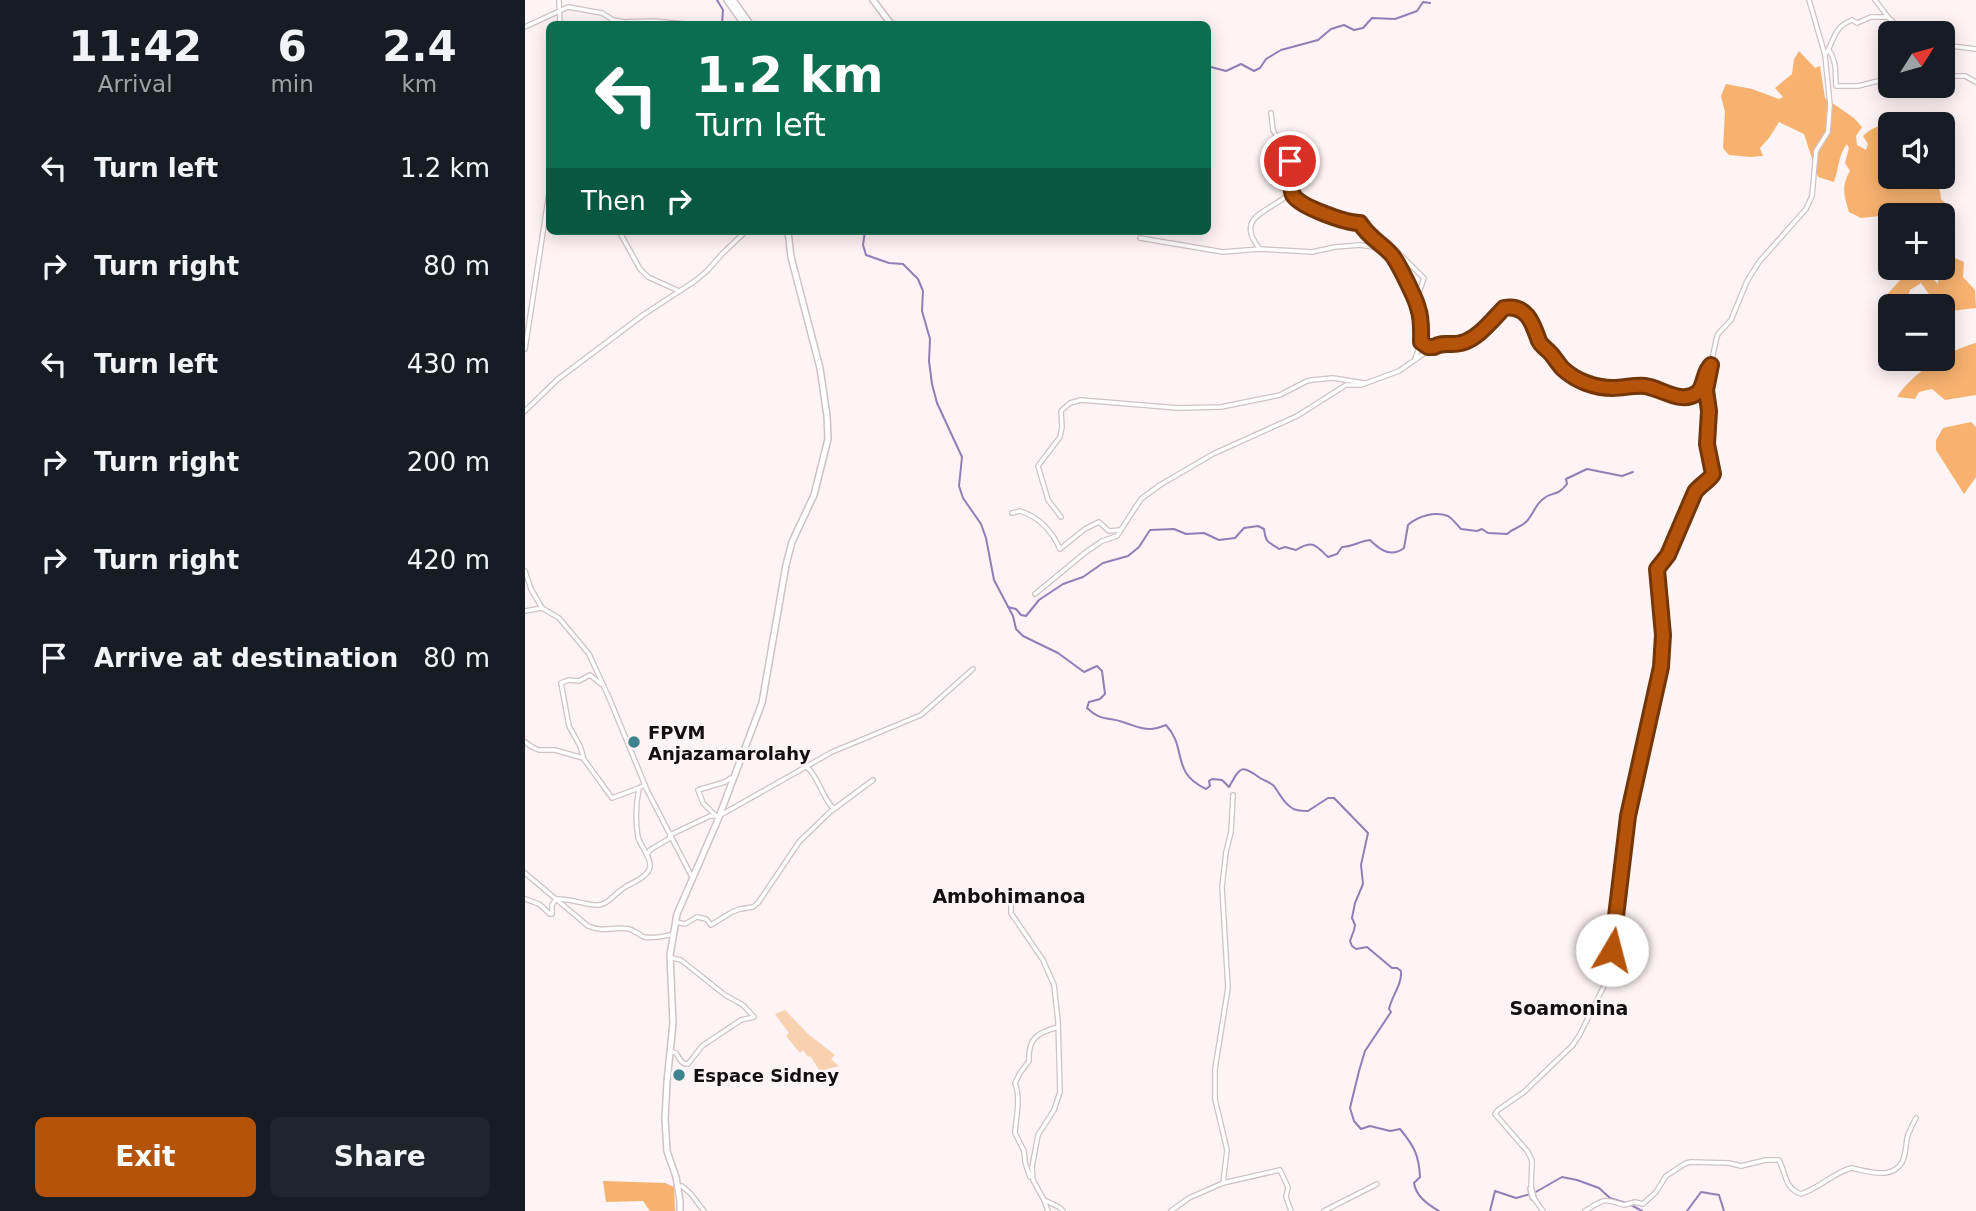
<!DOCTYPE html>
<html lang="en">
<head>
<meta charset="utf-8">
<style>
  :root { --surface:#171b24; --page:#20242c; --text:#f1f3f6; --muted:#9ea1a6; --accent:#b45309 }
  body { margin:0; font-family:"DejaVu Sans",sans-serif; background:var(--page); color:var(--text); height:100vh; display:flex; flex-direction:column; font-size:26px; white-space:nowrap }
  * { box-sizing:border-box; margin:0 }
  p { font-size:23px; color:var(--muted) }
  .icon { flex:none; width:38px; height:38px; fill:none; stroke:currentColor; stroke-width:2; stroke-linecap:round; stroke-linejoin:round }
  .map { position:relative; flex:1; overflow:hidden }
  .panel { display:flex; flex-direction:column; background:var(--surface); width:525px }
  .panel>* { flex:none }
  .top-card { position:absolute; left:21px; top:21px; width:665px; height:214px; border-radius:10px; box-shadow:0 4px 18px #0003; background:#0b6e4f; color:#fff; overflow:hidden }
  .needle { width:46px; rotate:53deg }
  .tools { position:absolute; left:1353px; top:21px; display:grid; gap:14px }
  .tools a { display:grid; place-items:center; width:77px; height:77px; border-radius:10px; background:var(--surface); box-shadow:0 4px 18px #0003; font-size:35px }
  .pin { position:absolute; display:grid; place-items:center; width:60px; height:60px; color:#fff; margin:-30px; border:4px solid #fff; border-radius:50%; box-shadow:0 2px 7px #0007 }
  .me { position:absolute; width:77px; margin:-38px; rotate:8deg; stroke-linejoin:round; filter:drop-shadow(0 0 5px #0008) }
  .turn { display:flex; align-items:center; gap:24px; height:147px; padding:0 35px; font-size:32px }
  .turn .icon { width:91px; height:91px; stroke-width:2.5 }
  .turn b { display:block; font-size:49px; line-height:60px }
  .then { display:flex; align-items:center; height:66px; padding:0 35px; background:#0003; gap:14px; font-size:26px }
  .eta { display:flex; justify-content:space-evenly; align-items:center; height:119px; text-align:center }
  .eta b { font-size:42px; font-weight:800; line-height:49px }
  .cta { display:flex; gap:14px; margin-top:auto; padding:14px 35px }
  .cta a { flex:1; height:80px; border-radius:10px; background:var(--accent); color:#fff; font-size:28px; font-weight:800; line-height:80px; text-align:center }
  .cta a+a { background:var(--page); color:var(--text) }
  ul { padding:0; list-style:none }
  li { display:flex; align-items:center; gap:21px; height:98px; padding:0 35px }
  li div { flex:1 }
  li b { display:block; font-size:26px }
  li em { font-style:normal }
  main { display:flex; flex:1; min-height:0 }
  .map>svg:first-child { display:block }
</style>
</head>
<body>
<main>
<section class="panel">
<div class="eta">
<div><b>11:42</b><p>Arrival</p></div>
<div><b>6</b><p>min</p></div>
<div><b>2.4</b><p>km</p></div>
</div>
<ul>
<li><svg class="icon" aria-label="left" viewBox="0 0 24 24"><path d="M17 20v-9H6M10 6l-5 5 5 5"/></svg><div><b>Turn left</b></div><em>1.2 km</em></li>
<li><svg class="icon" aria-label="right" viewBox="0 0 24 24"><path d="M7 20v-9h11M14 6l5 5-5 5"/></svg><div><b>Turn right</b></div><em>80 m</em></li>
<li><svg class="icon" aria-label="left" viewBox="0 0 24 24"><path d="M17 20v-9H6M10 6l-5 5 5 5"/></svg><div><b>Turn left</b></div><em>430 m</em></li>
<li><svg class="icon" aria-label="right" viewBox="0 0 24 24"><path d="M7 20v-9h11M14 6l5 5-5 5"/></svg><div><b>Turn right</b></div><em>200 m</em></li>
<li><svg class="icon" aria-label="right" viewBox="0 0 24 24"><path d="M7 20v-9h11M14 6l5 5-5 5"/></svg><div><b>Turn right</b></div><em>420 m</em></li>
<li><svg class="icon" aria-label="arrive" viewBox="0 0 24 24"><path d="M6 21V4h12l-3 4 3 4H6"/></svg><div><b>Arrive at destination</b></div><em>80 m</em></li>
</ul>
<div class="cta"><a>Exit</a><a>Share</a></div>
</section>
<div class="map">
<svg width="1451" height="1211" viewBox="0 0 1451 1211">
  <rect width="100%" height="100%" fill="#fef3f5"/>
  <path fill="#f8d2af" d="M260 1010 283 1034 310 1055 306 1059 314 1066 295 1071 285 1056 283 1057 278 1050 275 1053 261 1036 264 1033 250 1014Z"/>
  <g fill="#f7b26f">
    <path d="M1274 51 1290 68 1295 66 1300 98 1329 118 1337 127 1331 136 1332 145 1341 150 1343 144 1338 136C1346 128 1354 125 1365 125V131L1360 133V140L1365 139V177C1385 177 1416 171 1416 199L1428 210 1411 215H1365V222L1355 216 1336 218 1324 212C1319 196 1316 186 1325 171L1320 163 1324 148 1322 144C1313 155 1314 168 1309 182L1293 177 1279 134 1254 122 1244 138 1235 148 1238 156 1225 157 1204 155 1198 148 1200 112 1196 96 1201 84 1227 89 1254 99 1258 97 1250 88 1267 74 1269 59Z"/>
    <path d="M1421 254 1439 262 1438 277 1450 290 1451 308 1426 311 1409 301 1396 283 1385 290 1381 303 1376 306H1365V311H1359L1358 299 1377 278 1380 271 1378 268H1399L1413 284 1414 268H1418V256Z"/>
    <path d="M1451 343V395L1420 400 1407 389 1394 392 1390 399 1372 397C1387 373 1424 350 1451 343Z"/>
    <path d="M1446 422 1451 427V477L1439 494 1411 450V440L1418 428Z"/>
    <path d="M78 1181 140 1183 149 1187 150 1211H125L118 1201 81 1202Z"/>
  </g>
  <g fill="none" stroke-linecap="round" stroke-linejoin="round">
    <g stroke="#937db6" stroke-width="2">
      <path d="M192 0 198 10 197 24"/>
      <path d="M682 66 701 71 716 64 729 71 735 68 741 59 756 50 793 40 806 29 819 25 829 30 838 28 847 18 870 19 892 11 898 2 905 3"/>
      <path d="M340 231 338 245 341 255 364 263 378 264 393 279 398 291 397 311 405 339 404 361 407 384 412 403 437 457 434 486 438 498 456 524 461 538 469 580 488 616 491 629 498 636 533 653 559 672 572 666 577 671 580 694 575 699 564 702 562 708C575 721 583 717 598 722 608 725 614 729 625 729 631 729 636 727 641 725 663 749 645 772 681 789L685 786 684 781 687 779 697 780 704 787C715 768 715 763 735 778 740 781 745 782 749 786 755 794 758 803 767 808 771 811 777 811 783 811L803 798H809L843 833 836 865 838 884 830 903 827 918 830 925 829 930 825 941 827 946 831 949 842 947 867 968H872L876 971C877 985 867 995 864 1009L866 1012 840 1051 834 1071 825 1108 829 1121 836 1129 845 1126 865 1131 875 1129C889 1146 894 1155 895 1177L889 1183C891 1196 902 1204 914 1211"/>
      <path d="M483 607 491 609 496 615 501 616 514 600 538 584 558 577 578 563 603 556 614 547 625 530 649 529 661 534 679 533 694 540 710 538 719 528 733 526 739 529C741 544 743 541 754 549L760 547 771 550C789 539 791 546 803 557L812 554 817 547C827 547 835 541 845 540 855 550 866 558 879 548L883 525C893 516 910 511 923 516 928 519 932 525 936 529L952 531 957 529 963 533 982 534C988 528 995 528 1001 522 1008 515 1010 505 1018 499 1027 491 1032 497 1042 484L1041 479 1062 469 1097 476 1108 472"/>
      <path d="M1106 1205 1117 1211"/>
      <path d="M965 1211 970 1191 991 1198 1009 1193 1037 1177 1052 1180 1074 1188 1085 1198 1101 1203"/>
      <path d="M1162 1211 1176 1192 1194 1195 1199 1211"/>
    </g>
    <defs>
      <g id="street">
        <path d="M34 0 35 24"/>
        <path d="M1350 0 1363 17"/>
        <path d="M0 27 43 7 77 13 88 20 99 22 128 21 160 24"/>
        <path d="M1418 45 1451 49"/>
        <path d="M1304 50C1312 62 1310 72 1311 86H1333L1365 78"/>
        <path d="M1300 55C1310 41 1307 28 1327 20L1332 23 1346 17H1363L1369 23 1375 33"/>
        <path d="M1418 76H1440L1451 82"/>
        <path d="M746 113 748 130 763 156 764 170 769 196C787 210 813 223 835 223 847 244 854 237 870 250 881 259 889 269 899 278L891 302"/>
        <path d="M94 231 115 269 123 277 154 291"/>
        <path d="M615 238 698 252 735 249 787 252 810 247 835 245 862 249"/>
        <path d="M854 242 870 258 893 306 896 319V342L898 344 906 347"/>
        <path d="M734 248C704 210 761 211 770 184 771 179 768 172 766 167"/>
        <path d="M0 349 24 193"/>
        <path d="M890 359 896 342"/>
        <path d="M0 411 33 379 118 315 170 281 182 271 197 254 221 231"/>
        <path d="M487 513 495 511C514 517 527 531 535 549L560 529 574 522 584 531 595 530"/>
        <path d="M536 517 523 500 513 466 535 437 537 427 536 411 545 403 556 400 653 408 696 407 755 395 782 381 787 380 808 378 839 383"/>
        <path d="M0 571 6 589 17 608 34 618 64 654 85 700 122 790 167 877"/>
        <path d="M510 594 561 552 577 541 592 536 616 499 635 485 688 454 772 416 821 385H836L874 371 911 345 917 343 932 344 940 342 947 338 979 308H990L1004 318 1009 324 1014 341 1037 368 1062 384 1088 388 1120 386 1146 395 1164 396 1171 393 1176 388 1182 369 1184 366"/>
        <path d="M0 611 17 608"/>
        <path d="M0 742 7 747 14 750H30L58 758 87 798 114 788"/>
        <path d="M58 756 55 746 44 726 36 683 44 680 54 681 65 675 76 684"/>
        <path d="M282 767C294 778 297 797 308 808"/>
        <path d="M190 815 178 803 173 790 200 782 206 778"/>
        <path d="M122 855 125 850 145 838V835L185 816H194L307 752 396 715 448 669"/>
        <path d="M0 873 63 926C80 933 89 926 104 929 109 930 114 935 119 937 129 939 140 936 149 934"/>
        <path d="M0 899 14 904 25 914H27V905L31 899C45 898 62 906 74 905 83 904 89 895 96 890 104 883 122 879 125 867 126 856 115 846 113 837 110 820 111 804 114 788L120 785"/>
        <path d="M486 900V913L518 960 529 985 533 1021 535 1092 529 1110 513 1135 507 1167 508 1180 519 1200 534 1207 538 1211"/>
        <path d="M151 922 160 924 172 917 181 919 186 925 207 912 215 909 228 907 233 903 274 842 305 812 348 780"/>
        <path d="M145 1051 151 1053C154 1058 157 1065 163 1064L177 1046 216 1020 229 1017 218 1005 200 995 156 960 147 958 145 955"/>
        <path d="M505 1177 500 1162 499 1151 490 1133C491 1116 496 1099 490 1083L495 1073 504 1061C503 1038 512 1033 533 1027"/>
        <path d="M698 1183 702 1150 690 1099V1069L703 988 697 887 701 852 706 832 708 795"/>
        <path d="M152 1187 157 1186 166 1194 179 1211"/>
        <path d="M1006 1189 1007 1161 1003 1152 970 1114 973 1110 999 1092 1047 1046 1054 1036 1082 980 1087 961 1096 885 1097 856 1103 816 1135 676 1138 635 1131 569 1143 555 1175 485 1188 475 1186 457 1182 445 1184 411 1181 390 1191 340 1193 334 1206 320 1222 281 1234 262 1281 209 1287 196 1291 151 1303 132 1305 105 1300 55 1284 0"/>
        <path d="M1008 1197 1018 1211"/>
        <path d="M519 1200 523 1211"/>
        <path d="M646 1211 664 1198 698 1183 755 1170 763 1187 761 1197 766 1211"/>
        <path d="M799 1211 852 1184"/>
        <path d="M1060 1211C1079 1199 1078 1198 1099 1205L1110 1202 1118 1204 1131 1192 1141 1176 1161 1163 1166 1162 1204 1163 1216 1166 1241 1160H1254C1261 1173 1259 1188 1276 1194 1295 1188 1308 1173 1326 1168 1337 1170 1349 1174 1360 1173 1381 1170 1380 1153 1382 1138 1384 1131 1388 1124 1391 1118"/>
      </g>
      <g id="secondary">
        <path d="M202 0 219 24"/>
        <path d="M208 0 225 24"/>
        <path d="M348 0 366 24"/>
        <path d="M1006 1189 1008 1197"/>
        <path d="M155 1211V1201L151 1177 142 1151 140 1119 142 1082 148 1023 145 955 152 914 192 822 237 703 261 565 267 542 289 495 303 439 302 416 295 368 266 257 263 231"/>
      </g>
    </defs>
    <use href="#street" stroke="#cfc1c4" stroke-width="6"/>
    <use href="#secondary" stroke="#cfc1c4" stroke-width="8"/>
    <use href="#street" stroke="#fff" stroke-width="3.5"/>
    <use href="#secondary" stroke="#fff" stroke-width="5"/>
  </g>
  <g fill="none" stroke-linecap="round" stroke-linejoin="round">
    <defs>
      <path id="route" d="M765 161C765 169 765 188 768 195 775 207 821 223 835 223 844 238 854 241 866 254 872 260 891 299 893 308 897 319 896 330 896 342L903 347H909C918 341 926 346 936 343 953 339 967 320 979 308 1002 304 1008 324 1014 341 1016 345 1018 346 1021 349 1028 354 1032 363 1038 369 1051 381 1070 388 1088 388 1098 388 1109 385 1120 386 1136 388 1156 405 1172 393 1180 387 1178 372 1186 365L1181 390 1184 411 1182 444 1188 474C1184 481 1175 485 1170 492L1143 555 1132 569 1138 635 1136 667 1103 816 1087 950"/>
    </defs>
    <use href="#route" stroke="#753606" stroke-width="18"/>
    <use href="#route" stroke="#b45309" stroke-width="12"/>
  </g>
  <g fill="#3d848e" stroke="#fef3f5" stroke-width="2.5">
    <circle cx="109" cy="742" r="7"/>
    <circle cx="154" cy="1075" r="7"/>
  </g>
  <g text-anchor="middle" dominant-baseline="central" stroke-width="5" stroke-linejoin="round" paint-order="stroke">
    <g font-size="18" font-weight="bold" fill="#130e0f" stroke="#fef3f5" text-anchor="start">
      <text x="123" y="732">FPVM<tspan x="123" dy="21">Anjazamarolahy</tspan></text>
      <text x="168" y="1075">Espace Sidney</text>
    </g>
    <g font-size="19" font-weight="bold" fill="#130e0f" stroke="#fef3f5">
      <text x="484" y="896">Ambohimanoa</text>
      <text x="1044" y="1008">Soamonina</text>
    </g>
  </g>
</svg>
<div class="tools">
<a><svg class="needle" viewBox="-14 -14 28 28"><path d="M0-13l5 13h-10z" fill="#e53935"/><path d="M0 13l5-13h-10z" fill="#9ea1a6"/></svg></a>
<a><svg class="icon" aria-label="sound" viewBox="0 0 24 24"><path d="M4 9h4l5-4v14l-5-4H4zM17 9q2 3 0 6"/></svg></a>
<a>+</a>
<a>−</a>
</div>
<div class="pin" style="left:765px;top:161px;background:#d93025"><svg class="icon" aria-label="arrive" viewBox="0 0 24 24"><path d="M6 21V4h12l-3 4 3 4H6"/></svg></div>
<svg class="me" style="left:1087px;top:950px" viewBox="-20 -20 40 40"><circle r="19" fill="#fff"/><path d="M0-13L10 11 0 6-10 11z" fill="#b45309"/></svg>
<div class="top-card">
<div class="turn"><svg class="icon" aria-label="left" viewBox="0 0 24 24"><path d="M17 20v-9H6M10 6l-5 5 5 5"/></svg><div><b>1.2 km</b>Turn left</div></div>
<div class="then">Then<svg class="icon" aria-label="right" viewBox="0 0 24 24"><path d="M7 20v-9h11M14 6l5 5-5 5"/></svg></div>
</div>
</div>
</main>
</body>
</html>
